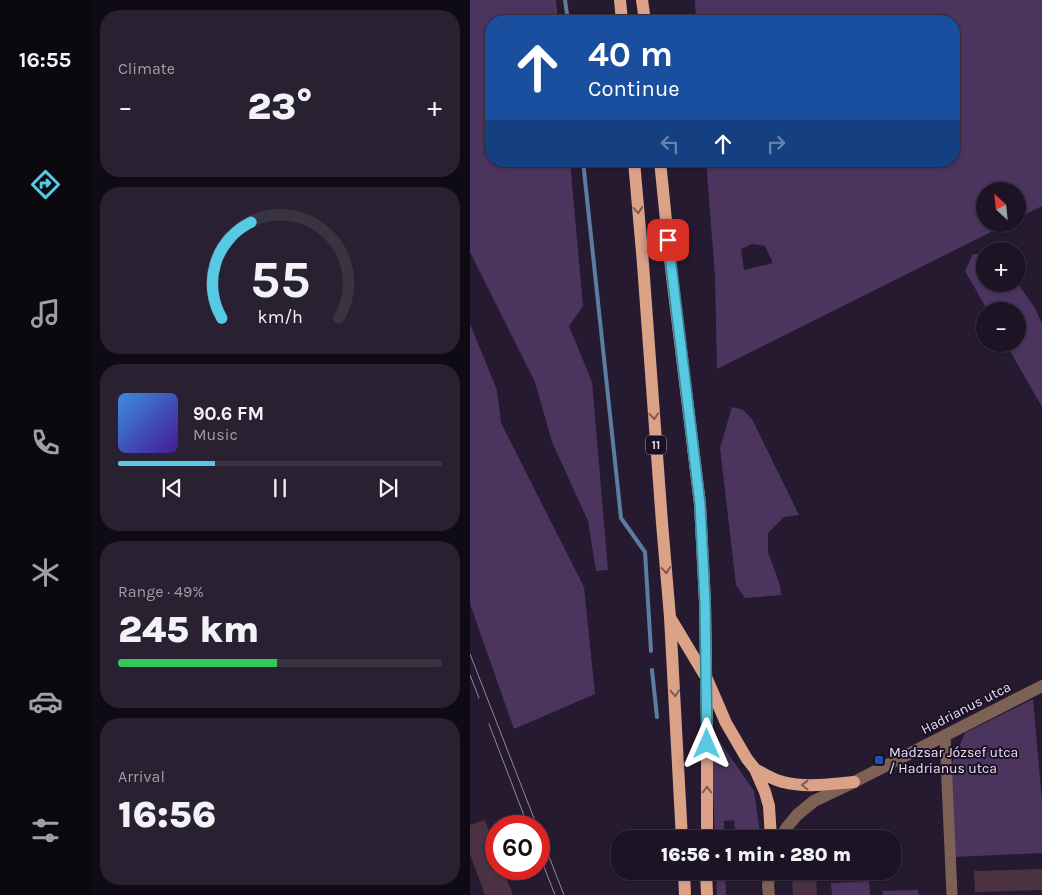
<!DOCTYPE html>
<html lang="en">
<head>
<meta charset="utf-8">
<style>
	:root { --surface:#1c1424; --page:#292131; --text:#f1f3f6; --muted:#a09ea6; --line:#3a3341; --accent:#57c9e2 }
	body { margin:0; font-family:Karla,sans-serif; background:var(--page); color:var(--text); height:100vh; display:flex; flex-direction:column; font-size:19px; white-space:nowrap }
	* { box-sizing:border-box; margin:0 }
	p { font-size:16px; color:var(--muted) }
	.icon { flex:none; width:28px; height:28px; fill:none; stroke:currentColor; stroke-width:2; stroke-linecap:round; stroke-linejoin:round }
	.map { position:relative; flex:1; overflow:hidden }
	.sheet { display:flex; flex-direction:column; gap:10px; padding:10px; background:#0f0b14; width:380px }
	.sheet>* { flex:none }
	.hud { position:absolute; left:15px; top:15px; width:475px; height:152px; border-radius:20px; box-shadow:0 1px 4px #0004,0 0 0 1px var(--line); background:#1a4fa0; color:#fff; overflow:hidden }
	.needle { width:32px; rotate:333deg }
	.tools { position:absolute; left:506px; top:182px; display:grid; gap:10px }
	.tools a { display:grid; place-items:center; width:50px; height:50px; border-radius:50%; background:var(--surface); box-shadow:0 1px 4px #0004,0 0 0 1px var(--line); font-size:25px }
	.speed { position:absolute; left:15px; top:815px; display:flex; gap:10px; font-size:25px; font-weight:700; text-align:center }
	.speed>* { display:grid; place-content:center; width:65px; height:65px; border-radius:50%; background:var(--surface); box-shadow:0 1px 4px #0004,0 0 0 1px var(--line); line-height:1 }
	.speed .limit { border:8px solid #d22; background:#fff; color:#111 }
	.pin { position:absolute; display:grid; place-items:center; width:42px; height:42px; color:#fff; margin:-21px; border-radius:10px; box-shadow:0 2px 8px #0006 }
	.me { position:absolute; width:55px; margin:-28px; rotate:0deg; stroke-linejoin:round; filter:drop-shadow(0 0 4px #0008) }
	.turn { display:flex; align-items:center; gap:18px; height:105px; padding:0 20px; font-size:22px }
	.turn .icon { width:65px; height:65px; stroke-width:2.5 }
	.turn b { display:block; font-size:35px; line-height:42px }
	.lanes { display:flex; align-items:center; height:48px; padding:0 20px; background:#0003; justify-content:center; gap:25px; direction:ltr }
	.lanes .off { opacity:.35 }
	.big { font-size:38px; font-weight:800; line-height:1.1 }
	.sheet .tile { flex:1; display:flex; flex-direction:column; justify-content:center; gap:8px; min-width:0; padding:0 18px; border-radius:20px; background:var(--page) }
	.sheet .dial { align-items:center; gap:0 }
	.dial svg { height:130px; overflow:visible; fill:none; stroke:var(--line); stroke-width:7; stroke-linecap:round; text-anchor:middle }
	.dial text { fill:var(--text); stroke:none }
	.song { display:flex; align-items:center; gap:15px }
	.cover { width:60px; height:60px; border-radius:8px; background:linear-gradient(135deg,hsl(210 70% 55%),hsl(260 70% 35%)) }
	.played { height:5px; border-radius:2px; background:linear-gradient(90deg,var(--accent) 30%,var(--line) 30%) }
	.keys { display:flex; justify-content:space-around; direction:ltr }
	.heat { display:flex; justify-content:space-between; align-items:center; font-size:28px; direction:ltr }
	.charge { height:8px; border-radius:4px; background:linear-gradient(90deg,#34c759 49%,var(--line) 0) }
	.trip { position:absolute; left:141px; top:830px; width:290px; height:50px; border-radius:20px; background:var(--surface); box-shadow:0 1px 4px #0004,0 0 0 1px var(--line); font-weight:800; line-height:50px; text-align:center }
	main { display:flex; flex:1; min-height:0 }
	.dock { display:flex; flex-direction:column; width:90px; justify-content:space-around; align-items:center; background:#0b080e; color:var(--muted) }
	.dock .icon { width:35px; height:35px }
	.dock .on { color:var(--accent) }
	.dock b { font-size:22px; color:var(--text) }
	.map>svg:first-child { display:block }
</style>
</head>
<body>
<main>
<nav class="dock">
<b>16:55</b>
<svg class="icon on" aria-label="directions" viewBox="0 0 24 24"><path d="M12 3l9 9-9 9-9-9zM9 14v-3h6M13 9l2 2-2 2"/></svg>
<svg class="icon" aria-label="music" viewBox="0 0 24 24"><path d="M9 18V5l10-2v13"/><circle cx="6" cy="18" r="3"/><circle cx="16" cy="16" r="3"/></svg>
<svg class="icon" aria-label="phone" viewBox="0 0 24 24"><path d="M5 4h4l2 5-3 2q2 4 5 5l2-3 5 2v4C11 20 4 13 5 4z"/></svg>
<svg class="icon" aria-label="climate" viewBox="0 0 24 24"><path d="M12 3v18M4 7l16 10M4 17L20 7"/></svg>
<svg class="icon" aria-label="car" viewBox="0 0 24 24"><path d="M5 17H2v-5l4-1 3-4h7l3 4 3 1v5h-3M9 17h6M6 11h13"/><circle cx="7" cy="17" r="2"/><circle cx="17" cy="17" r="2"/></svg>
<svg class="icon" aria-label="filters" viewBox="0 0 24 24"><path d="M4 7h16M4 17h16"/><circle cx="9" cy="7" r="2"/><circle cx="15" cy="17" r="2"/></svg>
</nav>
<section class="sheet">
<div class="tile"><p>Climate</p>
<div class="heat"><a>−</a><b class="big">23°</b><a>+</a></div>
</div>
<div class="tile dial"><svg viewBox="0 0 100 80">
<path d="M14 69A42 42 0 1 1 86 69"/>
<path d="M14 69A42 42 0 0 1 32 10" stroke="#57c9e2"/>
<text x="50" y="56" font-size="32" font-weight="700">55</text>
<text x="50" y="72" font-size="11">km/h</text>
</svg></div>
<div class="tile">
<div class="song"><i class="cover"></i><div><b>90.6 FM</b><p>Music</p></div></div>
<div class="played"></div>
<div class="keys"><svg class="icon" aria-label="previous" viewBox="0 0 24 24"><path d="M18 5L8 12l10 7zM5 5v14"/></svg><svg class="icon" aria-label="pause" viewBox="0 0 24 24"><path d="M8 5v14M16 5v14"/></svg><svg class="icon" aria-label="next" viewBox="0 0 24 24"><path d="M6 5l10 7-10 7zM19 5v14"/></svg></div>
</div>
<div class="tile"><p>Range · 49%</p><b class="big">245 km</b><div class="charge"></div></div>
<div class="tile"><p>Arrival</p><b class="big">16:56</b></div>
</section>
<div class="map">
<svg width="572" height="895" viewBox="0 0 572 895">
	<rect width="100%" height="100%" fill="#261a30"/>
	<path fill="#4b345e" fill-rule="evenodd" d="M 0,0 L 86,0 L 88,21 L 21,21 L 21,161 L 100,161 L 113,306 L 99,326 L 122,382 L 138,570 L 126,571 L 118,521 L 82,442 L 65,382 L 0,252 Z
		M 225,0 L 572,0 L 572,206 L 548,218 L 548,191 L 515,191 L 515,224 L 537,224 L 247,369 L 245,276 L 236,161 L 484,161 L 484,21 L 226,21 ZM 282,244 L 295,246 L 303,263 L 274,270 L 271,249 Z
		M 503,254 L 515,254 L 515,284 L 548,284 L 565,308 L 572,324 L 572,407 L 536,344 L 548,344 L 548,311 L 518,311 L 495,271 Z
		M 0,324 L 27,390 L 31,423 L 114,587 L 125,694 L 44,729 L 0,604 Z
		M 262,407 L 273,410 L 282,419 L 329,515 L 314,517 L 298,533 L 298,552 L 310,585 L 311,595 L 275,598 L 266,585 L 250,448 Z
		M 563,699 L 572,801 L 572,853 L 485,857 L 480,768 L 495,733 Z
		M 241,736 L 246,736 L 284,791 L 291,839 L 266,839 L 264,820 L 254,821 L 254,839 L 245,839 Z
		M 246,871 L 255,871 L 256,895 L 247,895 Z
		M 399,881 L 400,895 L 362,895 L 361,883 Z
		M 448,890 L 449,895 L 413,895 L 412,891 Z"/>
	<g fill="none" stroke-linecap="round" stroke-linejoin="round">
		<path stroke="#5c7ca0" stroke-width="4" d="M 95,0 L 98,21
			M 113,161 L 151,518 L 175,552 L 181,651
			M 182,670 L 187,717"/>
	</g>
	<path fill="#4b3242" d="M 15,820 L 26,851 L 26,869 L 33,869 L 43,895 L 15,895 L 0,854 L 0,825 Z
		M 572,869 L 572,890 L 505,892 L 504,871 Z
		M 322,871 L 346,871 L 347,895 L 323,895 Z"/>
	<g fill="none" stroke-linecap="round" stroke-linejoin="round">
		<path stroke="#7d6154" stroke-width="11" d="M 475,736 L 482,895"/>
		<path stroke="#7d6154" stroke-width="12" d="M 310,839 L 317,827 L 327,815 L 344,801 L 384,782 L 572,686
			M 299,895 L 298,885 L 300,871"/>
		<path stroke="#dca288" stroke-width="12" d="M 150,0 L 152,21
			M 172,0 L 175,21
			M 164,161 L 173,264 L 192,523 L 200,617 L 212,839
			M 190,161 L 200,260 L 230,504 L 235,602 L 237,732 L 237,839
			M 201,619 L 237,679 L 256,723 L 277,759 L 285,769 L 295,792 L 299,806 L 301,839
			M 285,769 C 294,774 303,780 313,782 C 336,788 360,784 384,782
			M 214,871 L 215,895
			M 236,871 L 237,895"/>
		<path stroke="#91879a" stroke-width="1" d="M 0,654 L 67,826
			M 0,675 L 9,698
			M 19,724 L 58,826
			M 69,831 L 94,895
			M 69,854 L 85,895"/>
	</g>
	<defs><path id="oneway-chevron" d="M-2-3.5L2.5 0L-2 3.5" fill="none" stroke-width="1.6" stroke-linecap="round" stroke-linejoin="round" transform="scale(1.25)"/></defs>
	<g stroke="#7c5957">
		<use href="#oneway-chevron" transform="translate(168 210) rotate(85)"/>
		<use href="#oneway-chevron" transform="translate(184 416) rotate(86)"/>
		<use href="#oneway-chevron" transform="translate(196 570) rotate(85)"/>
		<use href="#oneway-chevron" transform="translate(205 693) rotate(87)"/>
		<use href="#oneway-chevron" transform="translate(335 785) rotate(-179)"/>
		<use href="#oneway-chevron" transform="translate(237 790) rotate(-90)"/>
	</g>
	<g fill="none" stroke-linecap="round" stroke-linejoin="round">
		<g stroke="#398393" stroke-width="12">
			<path id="route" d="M 198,240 L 230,504 L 235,602 L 237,744"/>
		</g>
		<use href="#route" stroke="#57c9e2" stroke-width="9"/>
	</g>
	<rect fill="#1a4fb4" stroke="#1c1026" stroke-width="2" x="404" y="755" width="10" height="10" rx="2.5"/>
	<g text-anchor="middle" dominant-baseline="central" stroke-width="4" stroke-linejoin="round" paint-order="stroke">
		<rect fill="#1c1026" stroke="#aca2b4" stroke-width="1" x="176" y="435.5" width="20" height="19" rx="4"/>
		<g font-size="12" font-weight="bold" fill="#e9e1f1">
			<text x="186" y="445">11</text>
		</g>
		<g font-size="14" fill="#e9e1f1" stroke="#1c1026">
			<text transform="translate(496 708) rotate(-27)">Hadrianus utca</text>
		</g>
		<g font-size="14" fill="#e9e1f1" stroke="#1c1026" text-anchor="start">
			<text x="419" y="752">Madzsar József utca<tspan x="419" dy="16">/ Hadrianus utca</tspan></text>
		</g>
	</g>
</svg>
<div class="tools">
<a><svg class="needle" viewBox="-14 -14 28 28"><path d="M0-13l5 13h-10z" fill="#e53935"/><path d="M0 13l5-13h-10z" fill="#a09ea6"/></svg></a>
<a>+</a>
<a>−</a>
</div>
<div class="speed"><div class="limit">60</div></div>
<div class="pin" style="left:198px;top:240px;background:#d93025"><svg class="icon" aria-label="arrive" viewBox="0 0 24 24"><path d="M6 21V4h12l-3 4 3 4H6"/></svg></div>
<svg class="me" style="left:237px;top:744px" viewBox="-20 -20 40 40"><path d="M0-17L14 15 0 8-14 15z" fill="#57c9e2" stroke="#fff" stroke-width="4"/></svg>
<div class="trip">16:56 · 1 min · 280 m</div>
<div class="hud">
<div class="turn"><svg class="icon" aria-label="ahead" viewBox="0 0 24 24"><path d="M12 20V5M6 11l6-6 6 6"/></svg><div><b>40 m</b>Continue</div></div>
<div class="lanes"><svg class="icon off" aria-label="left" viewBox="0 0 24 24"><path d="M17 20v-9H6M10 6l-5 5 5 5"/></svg><svg class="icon" aria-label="ahead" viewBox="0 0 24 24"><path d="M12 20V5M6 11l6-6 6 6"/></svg><svg class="icon off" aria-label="right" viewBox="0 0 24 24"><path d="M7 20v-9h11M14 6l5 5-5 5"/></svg></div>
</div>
</div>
</main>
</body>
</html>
